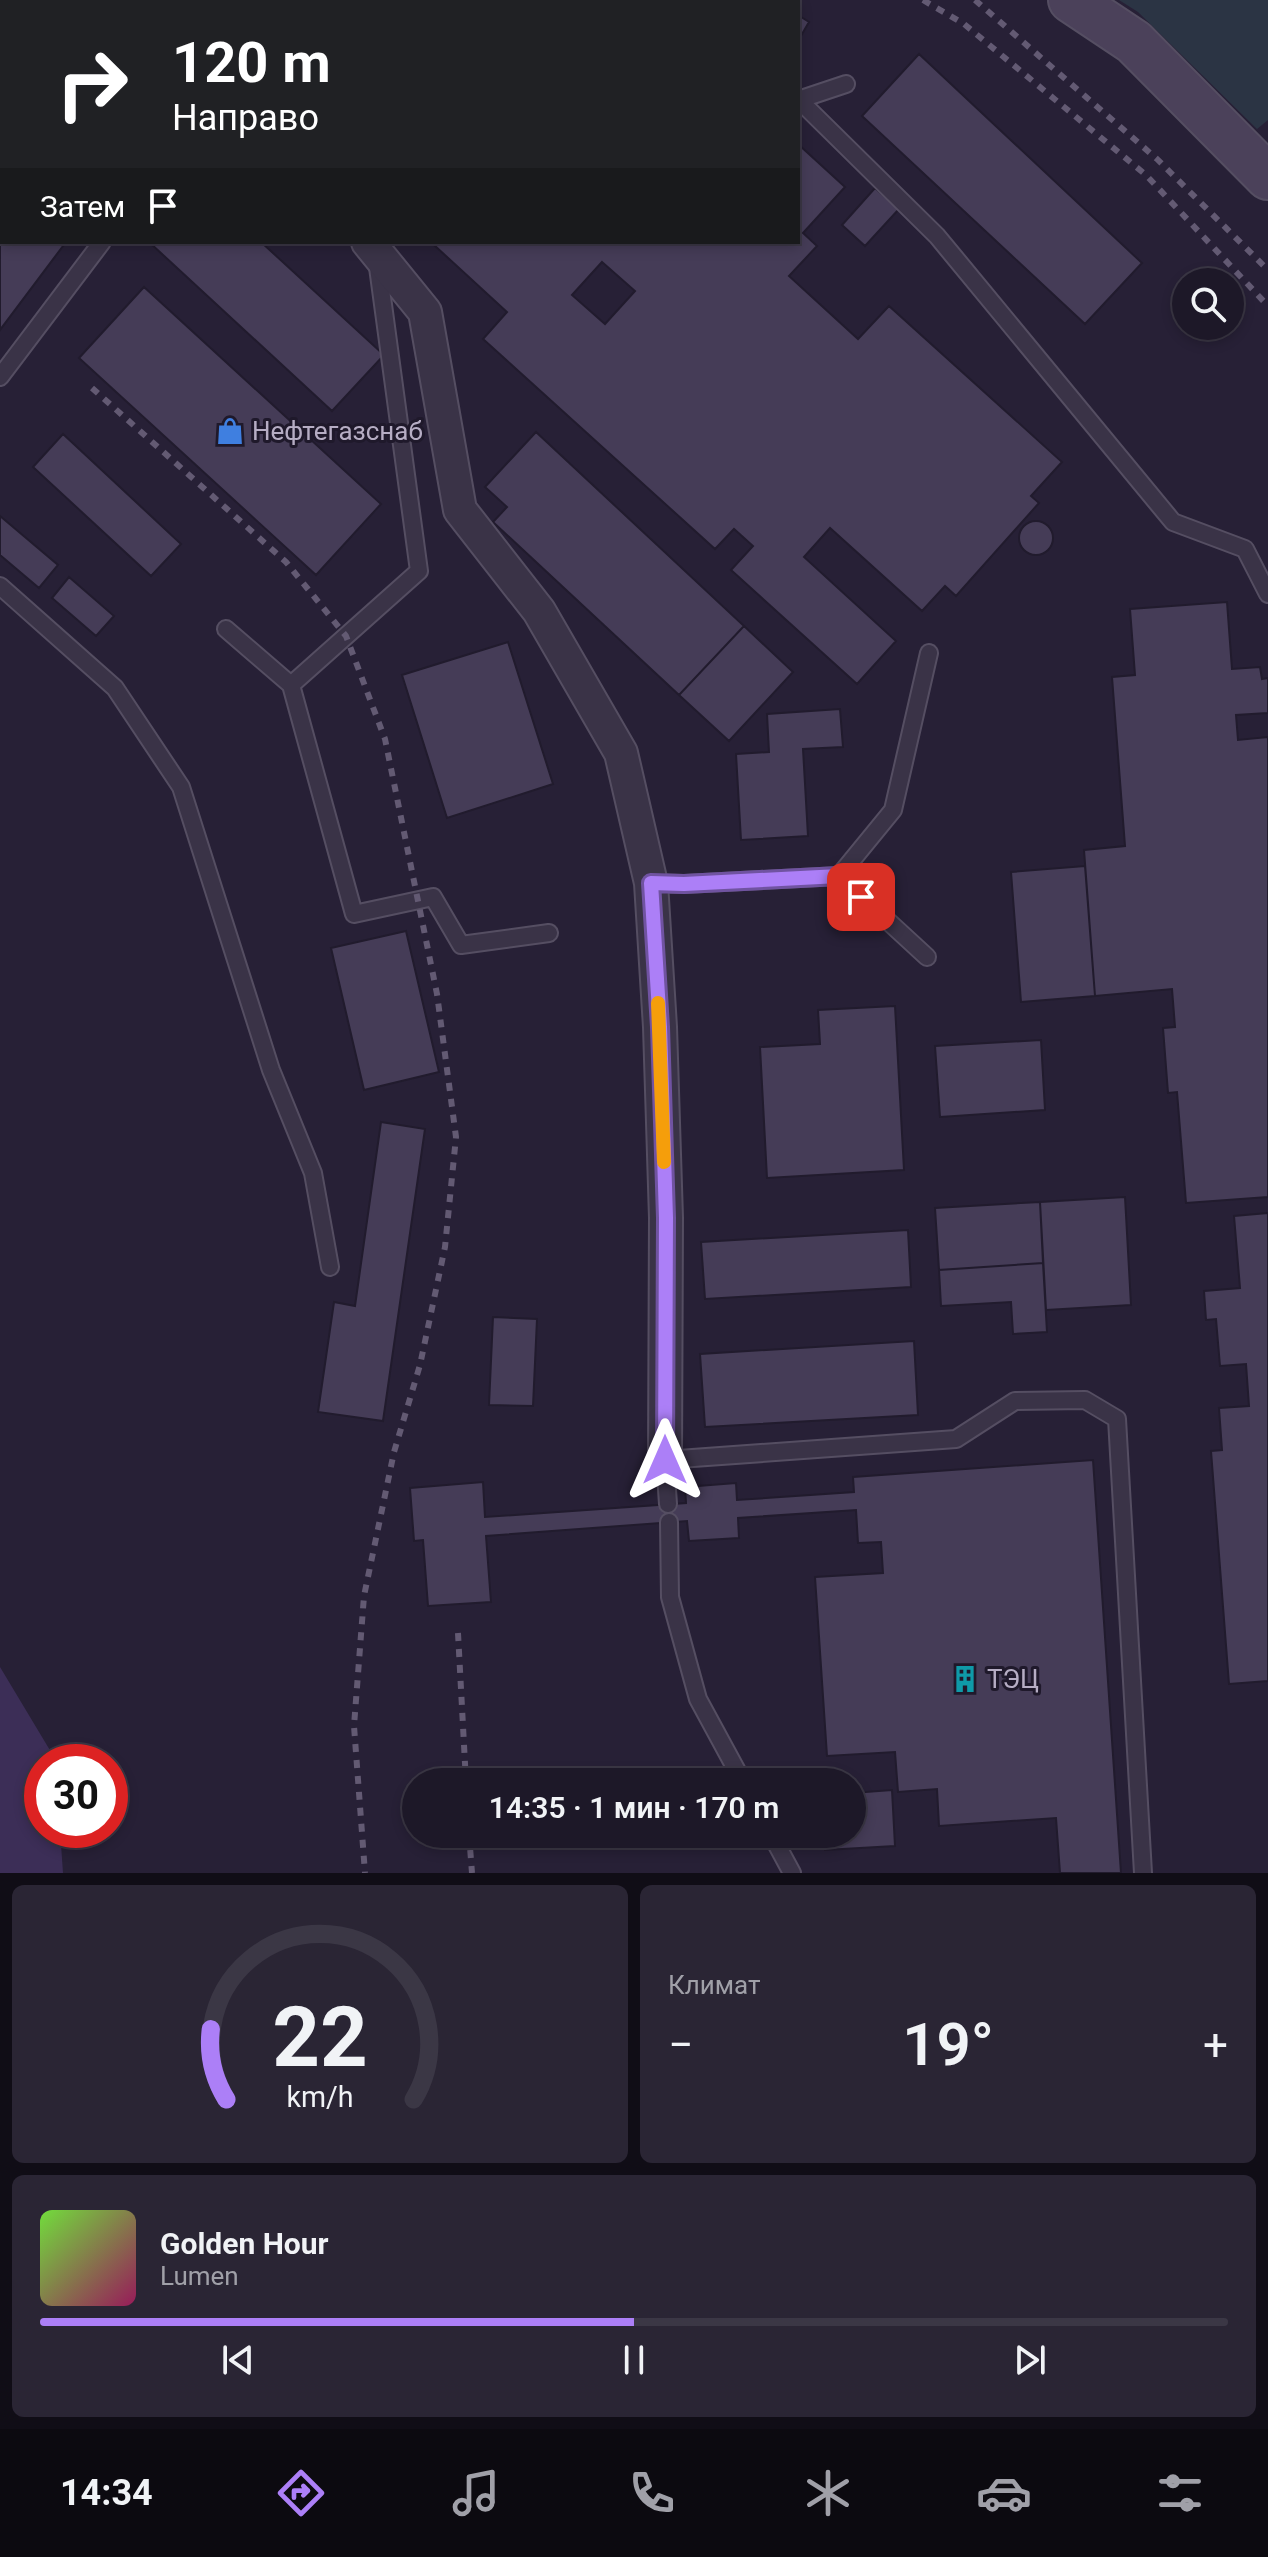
<!DOCTYPE html>
<html lang="ru">
<head>
<meta charset="utf-8">
<style>
	:root { --surface:#1d1828; --page:#2a2534; --text:#f1f3f6; --muted:#a0a0a8; --line:#3b3745; --accent:#ac7ff7 }
	body { margin:0; font-family:Roboto,sans-serif; background:var(--page); color:var(--text); height:100vh; display:flex; flex-direction:column; font-size:30px; white-space:nowrap }
	* { box-sizing:border-box; margin:0 }
	p { font-size:26px; color:var(--muted) }
	.icon { flex:none; width:44px; height:44px; fill:none; stroke:currentColor; stroke-width:2; stroke-linecap:round; stroke-linejoin:round }
	.map { position:relative; height:1873px; overflow:hidden }
	.panel { display:flex; flex-direction:column; gap:12px; padding:12px; background:#100d16; flex:1 }
	.panel>* { flex:none }
	.banner { position:absolute; left:0px; top:0px; width:800px; height:244px; box-shadow:0 4px 12px #0003,0 0 0 2px var(--line); background:#202124; color:#fff; overflow:hidden }
	.tools { position:absolute; left:1172px; top:268px; display:grid; gap:16px }
	.tools a { display:grid; place-items:center; width:72px; height:72px; border-radius:50%; background:var(--surface); box-shadow:0 4px 12px #0003,0 0 0 2px var(--line); font-size:40px }
	.speed { position:absolute; left:24px; top:1744px; display:flex; gap:16px; font-size:40px; font-weight:700; text-align:center }
	.speed>* { display:grid; place-content:center; width:104px; height:104px; border-radius:50%; background:var(--surface); box-shadow:0 4px 12px #0003,0 0 0 2px var(--line); line-height:1 }
	.speed .limit { border:12px solid #d22; background:#fff; color:#111 }
	.pin { position:absolute; display:grid; place-items:center; width:68px; height:68px; color:#fff; margin:-34px; border-radius:16px; box-shadow:0 4px 12px #0006 }
	.me { position:absolute; width:88px; margin:-44px; rotate:0deg; stroke-linejoin:round; filter:drop-shadow(0 0 6px #0008) }
	.turn { display:flex; align-items:center; gap:28px; height:168px; padding:0 40px; font-size:36px }
	.turn .icon { width:104px; height:104px; stroke-width:2.5 }
	.turn b { display:block; font-size:56px; line-height:68px }
	.then { display:flex; align-items:center; height:76px; padding:0 40px; background:#0003; gap:16px; font-size:30px }
	.big { font-size:60px; font-weight:600; line-height:1.1 }
	.panel .widget { flex:1; display:flex; flex-direction:column; justify-content:center; gap:12px; min-width:0; padding:0 28px; border-radius:12px; background:var(--page) }
	.panel .dial { align-items:center; gap:0 }
	.dial svg { height:208px; overflow:visible; fill:none; stroke:var(--line); stroke-width:7; stroke-linecap:round; text-anchor:middle }
	.dial text { fill:var(--text); stroke:none }
	.song { display:flex; align-items:center; gap:24px }
	.cover { width:96px; height:96px; border-radius:12px; background:linear-gradient(135deg,hsl(100 70% 55%),hsl(330 70% 35%)) }
	.played { height:8px; border-radius:4px; background:linear-gradient(90deg,var(--accent) 50%,var(--line) 50%) }
	.keys { display:flex; justify-content:space-around; direction:ltr }
	.heat { display:flex; justify-content:space-between; align-items:center; font-size:44px; direction:ltr }
	.panel .tiles { flex:1; display:grid; gap:12px; grid-template-columns:1fr 1fr }
	.widget:last-child { grid-column:span 2 }
	.trip { position:absolute; left:402px; top:1768px; width:464px; height:80px; border-radius:40px; background:var(--surface); box-shadow:0 4px 12px #0003,0 0 0 2px var(--line); font-weight:600; line-height:80px; text-align:center }
	.dock { display:flex; height:128px; justify-content:space-around; align-items:center; background:#0c0a10; color:var(--muted) }
	.dock .icon { width:56px; height:56px }
	.dock .on { color:var(--accent) }
	.dock b { font-size:36px; color:var(--text) }
	.map>svg:first-child { display:block }
</style>
</head>
<body>
<div class="map">
<svg width="1268" height="1873" viewBox="0 0 1268 1873">
	<rect width="100%" height="100%" fill="#272036"/>
	<path fill="#2b3444" d="M 1119,0 L 1268,0 L 1268,120 L 1257,129 L 1138,12 Z"/>
	<path fill="#3c2e57" d="M 0,1667 L 54,1757 L 55,1762 L 42,1762 L 42,1830 L 60,1830 L 63,1873 L 0,1873 Z"/>
	<path fill="#453c57" stroke="#211b2d" stroke-width="2" fill-rule="evenodd" d="M 720,0 L 772,0 L 776,2 L 719,2 Z
		M 0,7 L 2,8 L 2,73 L 0,72 Z
		M 798,15 L 809,22 L 798,41 Z
		M 919,54 L 1142,263 L 1085,324 L 862,116 Z
		M 798,144 L 845,187 L 803,233 L 817,246 L 789,276 L 858,339 L 889,306 L 1062,462 L 1031,496 L 1039,503 L 956,596 L 945,586 L 922,611 L 830,528 L 804,557 L 896,641 L 857,684 L 731,570 L 753,546 L 734,529 L 715,549 L 483,339 L 507,312 L 434,245 L 437,242 L 798,242 ZM 602,262 L 635,291 L 605,324 L 572,295 Z
		M 0,186 L 2,242 L 66,242 L 0,330 Z
		M 875,188 L 899,209 L 865,246 L 842,225 Z
		M 149,242 L 261,242 L 384,355 L 332,411 Z
		M 144,287 L 381,504 L 316,575 L 79,358 Z
		M 536,432 L 744,626 L 679,695 L 493,522 L 507,507 L 485,487 Z
		M 63,434 L 181,544 L 151,576 L 33,467 Z
		M 0,516 L 58,565 L 39,588 L 0,555 Z
		M1019 538a17 17 0 1 1 34 0a17 17 0 1 1-34 0Z
		M 69,577 L 114,616 L 96,636 L 52,598 Z
		M 1227,602 L 1232,669 L 1260,667 L 1262,679 L 1268,678 L 1268,713 L 1236,715 L 1238,740 L 1268,737 L 1268,1197 L 1186,1203 L 1177,1092 L 1168,1093 L 1163,1028 L 1175,1027 L 1172,989 L 1095,996 L 1084,850 L 1125,846 L 1112,677 L 1135,675 L 1130,609 Z
		M 744,626 L 793,672 L 729,741 L 679,695 Z
		M 508,642 L 553,784 L 447,818 L 402,675 Z
		M 840,709 L 843,747 L 803,749 L 808,836 L 741,840 L 736,754 L 769,752 L 767,714 Z
		M 1085,866 L 1095,996 L 1021,1002 L 1011,872 Z
		M 406,931 L 439,1072 L 364,1090 L 331,948 Z
		M 895,1006 L 904,1170 L 767,1178 L 760,1047 L 820,1044 L 818,1010 Z
		M 1041,1040 L 1045,1110 L 940,1117 L 935,1046 Z
		M 381,1122 L 425,1129 L 383,1421 L 318,1412 L 334,1302 L 355,1306 Z
		M 1125,1197 L 1131,1305 L 1046,1310 L 1040,1202 Z
		M 1040,1202 L 1043,1263 L 939,1270 L 935,1208 Z
		M 1268,1213 L 1268,1681 L 1229,1684 L 1211,1451 L 1222,1450 L 1219,1408 L 1249,1406 L 1246,1364 L 1220,1366 L 1216,1319 L 1206,1320 L 1204,1291 L 1240,1288 L 1234,1216 Z
		M 908,1230 L 911,1287 L 705,1299 L 701,1242 Z
		M 1043,1263 L 1047,1332 L 1013,1334 L 1011,1302 L 941,1306 L 939,1270 Z
		M 493,1317 L 537,1319 L 533,1406 L 489,1405 Z
		M 914,1341 L 918,1415 L 705,1427 L 700,1354 Z
		M 1093,1460 L 1121,1873 L 1060,1873 L 1056,1818 L 939,1826 L 937,1789 L 898,1792 L 895,1752 L 827,1756 L 815,1577 L 883,1573 L 881,1542 L 858,1543 L 856,1510 L 738,1518 L 739,1538 L 689,1541 L 687,1521 L 486,1536 L 491,1602 L 428,1606 L 423,1540 L 414,1541 L 410,1488 L 483,1482 L 485,1517 L 686,1503 L 685,1487 L 736,1483 L 737,1500 L 854,1492 L 853,1477 Z
		M 892,1790 L 895,1846 L 825,1850 L 824,1834 L 852,1834 L 852,1793 Z"/>
	<g fill="none" stroke-linecap="round" stroke-linejoin="round">
		<g stroke="#554e62" stroke-width="20">
			<path id="lane" d="M 282,0 L 285,2
				M 798,100 L 846,84
				M 800,101 L 937,236 L 1173,522 L 1245,549 L 1268,594
				M 0,141 L 2,142
				M 0,377 L 102,242
				M 0,586 L 115,688 L 181,787 L 271,1070 L 313,1173 L 330,1267
				M 226,629 L 291,685 L 354,914 L 433,897 L 461,945 L 549,933
				M 291,685 L 419,571 L 377,260
				M 839,876 L 893,810 L 929,653
				M 651,883 L 684,884 L 839,876 L 927,957
				M 668,1504 L 665,1460 L 956,1439 L 1015,1401 L 1085,1400 L 1117,1419 L 1143,1873
				M 669,1522 L 670,1597 L 698,1699 L 743,1782
				M 771,1834 L 792,1873"/>
		</g>
		<g stroke="#554e62" stroke-width="36">
			<path id="street" d="M 57,0 L 60,2
				M 368,242 L 425,312 L 460,510 L 539,611 L 621,753 L 651,883 L 660,1027 L 666,1218 L 665,1460"/>
		</g>
		<g stroke="#554e62" stroke-width="48">
			<path id="secondary" d="M 1071,0 L 1134,42 L 1268,177"/>
		</g>
		<use href="#lane" stroke="#3a3347" stroke-width="16"/>
		<use href="#street" stroke="#3a3347" stroke-width="32"/>
		<use href="#secondary" stroke="#4b415a" stroke-width="44"/>
		<path stroke="#635a73" stroke-width="6" stroke-dasharray="8 8" stroke-linecap="butt" d="M 923,0 L 964,24 L 1146,175 L 1268,306
			M 975,0 L 1157,159 L 1268,270
			M 92,388 L 286,562 L 346,636 L 385,739 L 437,994 L 456,1137 L 445,1247 L 420,1365 L 394,1452 L 364,1596 L 354,1726 L 365,1873
			M 458,1633 L 466,1782
			M 469,1834 L 472,1873"/>
	</g>
	<g fill="none" stroke-linecap="round" stroke-linejoin="round">
		<g stroke="#7053a1" stroke-width="20">
			<path id="route" d="M 665,1460 L 666,1218 L 660,1027 L 651,883 L 684,884 L 839,876 L 861,897"/>
		</g>
		<use href="#route" stroke="#ac7ff7" stroke-width="14"/>
		<path stroke="#f59e0b" stroke-width="14" d="M 658,1003 L 664,1162"/>
	</g>
	<defs>
		<g id="shop-bare" transform="scale(2.16)"><path d="M-5-2.5h2.3a2.7 3.5 0 0 1 5.4 0H5L5.5 6h-11ZM-1.5-2.5h3a1.5 2.3 0 0 0-3 0Z" fill="#3f7fe0" stroke="#1f192b" stroke-width="2.5" paint-order="stroke"/></g>
		<g id="building-bare" transform="scale(2.16)"><path d="M-4-6H4V6H1V3H-1V6H-4ZM-2.5-4.3h1.7v1.8h-1.7ZM.8-4.3h1.7v1.8H.8ZM-2.5-1h1.7V.8h-1.7ZM.8-1h1.7V.8H.8Z" fill="#0f9aa8" stroke="#1f192b" stroke-width="2.5" paint-order="stroke"/></g>
	</defs>
	<g fill-rule="evenodd">
		<use href="#shop-bare" x="230" y="431"/>
		<use href="#building-bare" x="965" y="1679"/>
	</g>
	<g text-anchor="middle" dominant-baseline="central" stroke-width="6" stroke-linejoin="round" paint-order="stroke">
		<g font-size="26" fill="#b6adc4" stroke="#1f192b" text-anchor="start">
			<text x="252" y="431">Нефтегазснаб</text>
			<text x="987" y="1679">ТЭЦ</text>
		</g>
	</g>
</svg>
<div class="tools">
<a><svg class="icon" aria-label="search" viewBox="0 0 24 24"><circle cx="10" cy="10" r="6"/><path d="M15 15l6 6"/></svg></a>
</div>
<div class="speed"><div class="limit">30</div></div>
<div class="pin" style="left:861px;top:897px;background:#d93025"><svg class="icon" aria-label="arrive" viewBox="0 0 24 24"><path d="M6 21V4h12l-3 4 3 4H6"/></svg></div>
<svg class="me" style="left:665px;top:1460px" viewBox="-20 -20 40 40"><path d="M0-17L14 15 0 8-14 15z" fill="#ac7ff7" stroke="#fff" stroke-width="4"/></svg>
<div class="trip">14:35 · 1 мин · 170 m</div>
<div class="banner">
<div class="turn"><svg class="icon" aria-label="right" viewBox="0 0 24 24"><path d="M7 20v-9h11M14 6l5 5-5 5"/></svg><div><b>120 m</b>Направо</div></div>
<div class="then">Затем<svg class="icon" aria-label="arrive" viewBox="0 0 24 24"><path d="M6 21V4h12l-3 4 3 4H6"/></svg></div>
</div>
</div>
<section class="panel">
<div class="tiles">
<div class="widget dial"><svg viewBox="0 0 100 80">
<path d="M14 69A42 42 0 1 1 86 69"/>
<path d="M14 69A42 42 0 0 1 8 42" stroke="#ac7ff7"/>
<text x="50" y="56" font-size="32" font-weight="700">22</text>
<text x="50" y="72" font-size="11">km/h</text>
</svg></div>
<div class="widget"><p>Климат</p>
<div class="heat"><a>−</a><b class="big">19°</b><a>+</a></div>
</div>
<div class="widget">
<div class="song"><i class="cover"></i><div><b>Golden Hour</b><p>Lumen</p></div></div>
<div class="played"></div>
<div class="keys"><svg class="icon" aria-label="previous" viewBox="0 0 24 24"><path d="M18 5L8 12l10 7zM5 5v14"/></svg><svg class="icon" aria-label="pause" viewBox="0 0 24 24"><path d="M8 5v14M16 5v14"/></svg><svg class="icon" aria-label="next" viewBox="0 0 24 24"><path d="M6 5l10 7-10 7zM19 5v14"/></svg></div>
</div>
</div>
</section>
<nav class="dock">
<b>14:34</b>
<svg class="icon on" aria-label="directions" viewBox="0 0 24 24"><path d="M12 3l9 9-9 9-9-9zM9 14v-3h6M13 9l2 2-2 2"/></svg>
<svg class="icon" aria-label="music" viewBox="0 0 24 24"><path d="M9 18V5l10-2v13"/><circle cx="6" cy="18" r="3"/><circle cx="16" cy="16" r="3"/></svg>
<svg class="icon" aria-label="phone" viewBox="0 0 24 24"><path d="M5 4h4l2 5-3 2q2 4 5 5l2-3 5 2v4C11 20 4 13 5 4z"/></svg>
<svg class="icon" aria-label="climate" viewBox="0 0 24 24"><path d="M12 3v18M4 7l16 10M4 17L20 7"/></svg>
<svg class="icon" aria-label="car" viewBox="0 0 24 24"><path d="M5 17H2v-5l4-1 3-4h7l3 4 3 1v5h-3M9 17h6M6 11h13"/><circle cx="7" cy="17" r="2"/><circle cx="17" cy="17" r="2"/></svg>
<svg class="icon" aria-label="filters" viewBox="0 0 24 24"><path d="M4 7h16M4 17h16"/><circle cx="9" cy="7" r="2"/><circle cx="15" cy="17" r="2"/></svg>
</nav>
</body>
</html>
